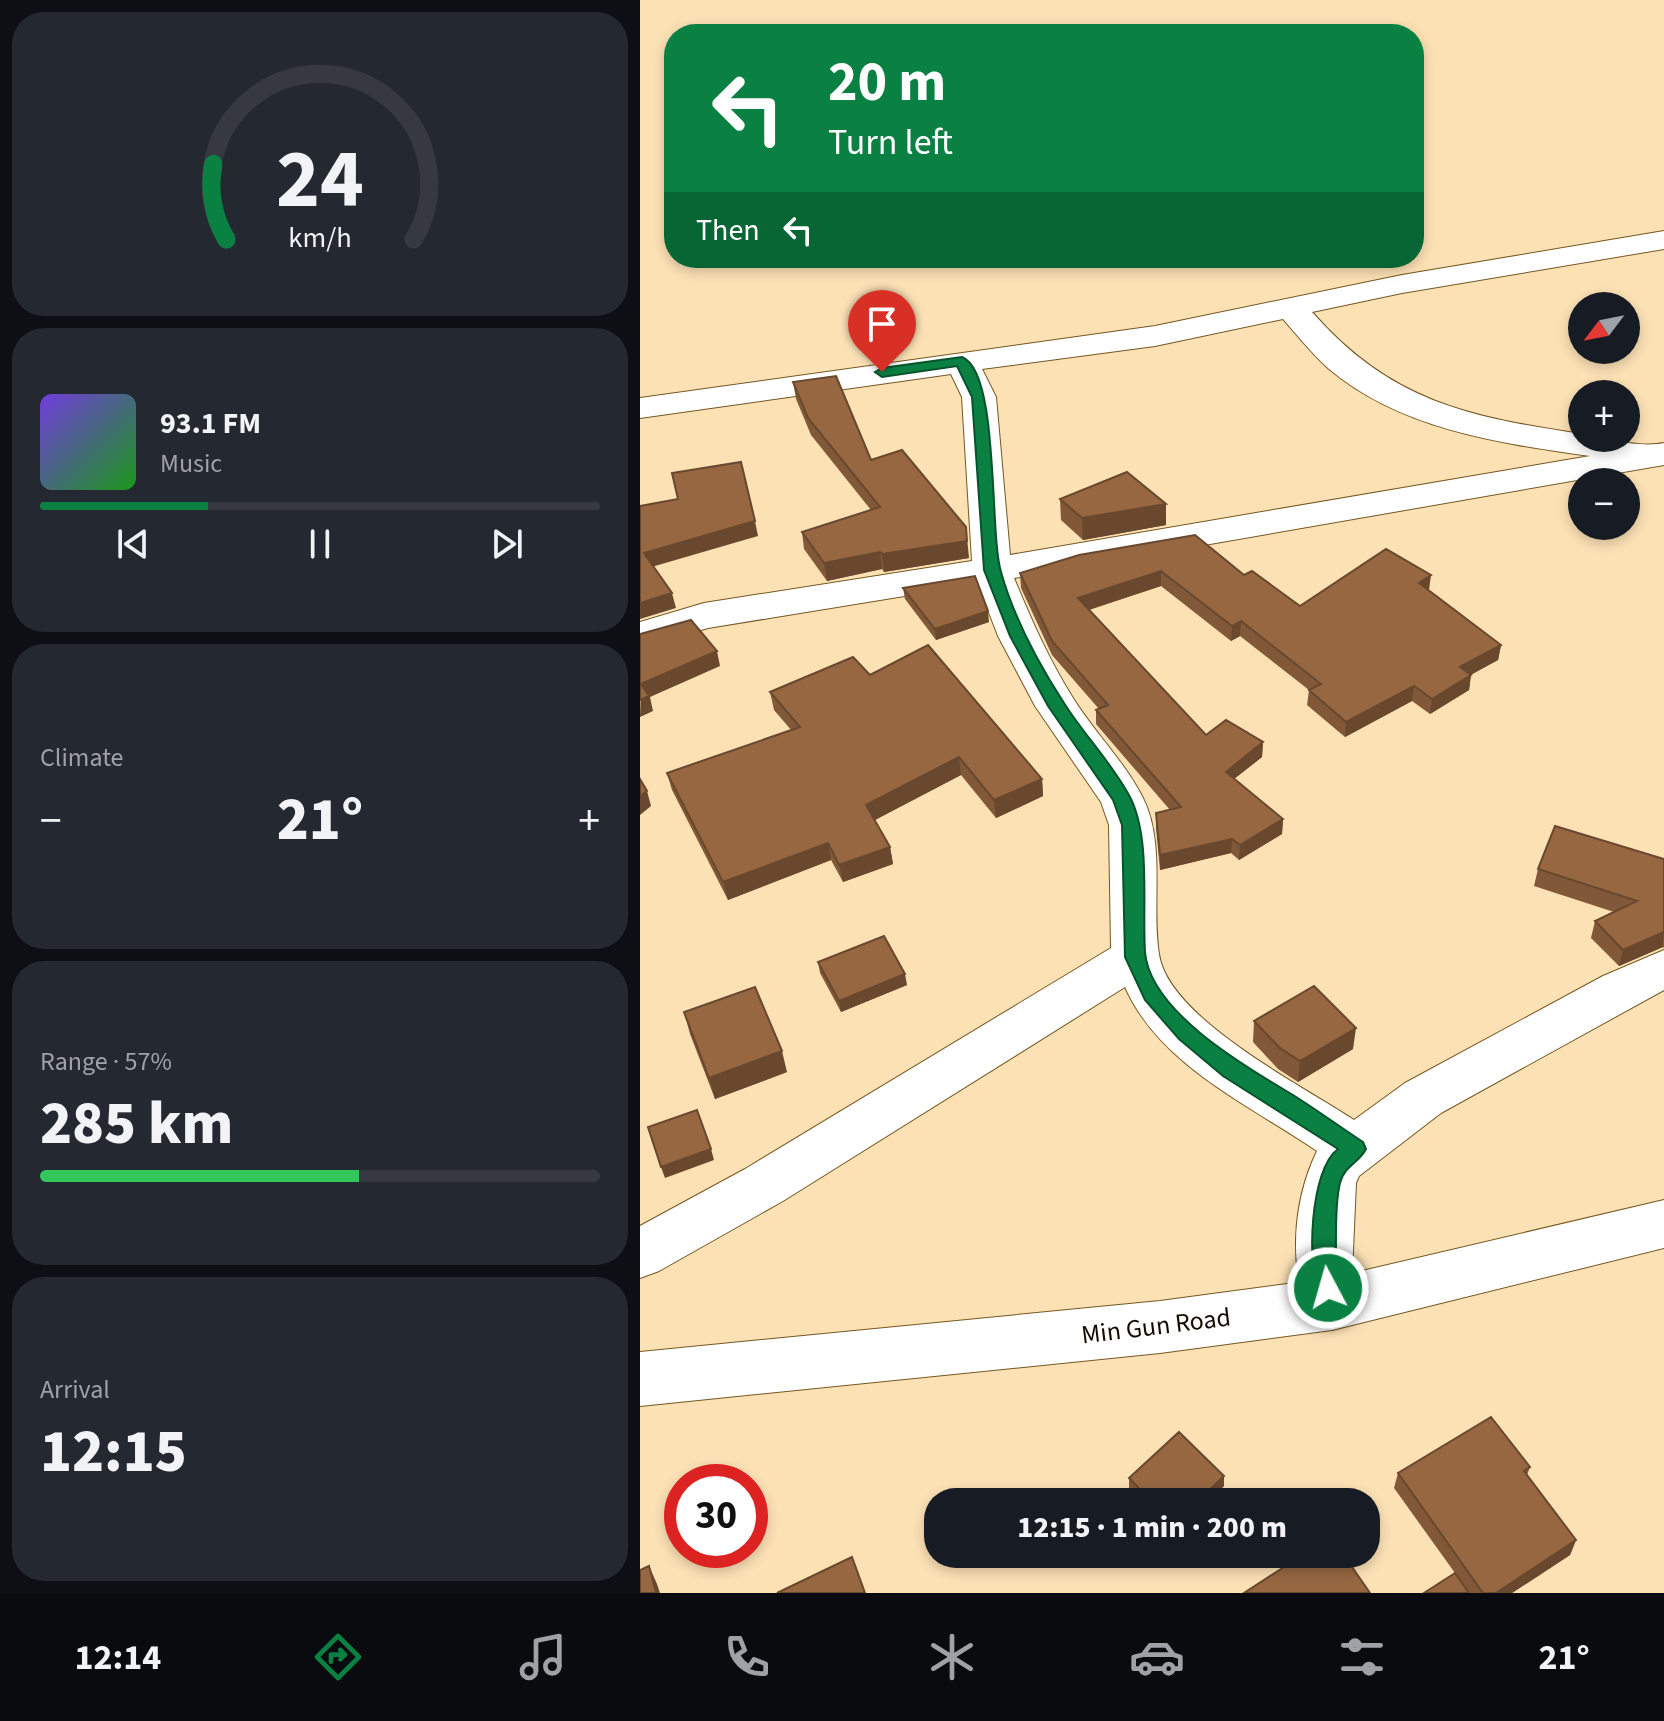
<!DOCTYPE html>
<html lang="en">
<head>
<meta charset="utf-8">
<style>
	:root { --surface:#171b24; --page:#242831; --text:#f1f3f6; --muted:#9ea1a6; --line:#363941; --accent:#0b8043 }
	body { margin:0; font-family:"Source Sans 3",sans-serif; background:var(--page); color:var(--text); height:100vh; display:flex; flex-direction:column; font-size:30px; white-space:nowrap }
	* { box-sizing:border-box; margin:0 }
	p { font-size:26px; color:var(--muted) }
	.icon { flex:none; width:44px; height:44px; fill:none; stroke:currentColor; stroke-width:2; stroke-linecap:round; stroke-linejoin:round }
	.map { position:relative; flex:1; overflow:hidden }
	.sheet { display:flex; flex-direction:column; gap:12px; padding:12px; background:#0d0f14; width:640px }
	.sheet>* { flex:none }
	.guide { position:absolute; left:24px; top:24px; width:760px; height:244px; border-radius:32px; box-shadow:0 4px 12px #0003; background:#0b8043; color:#fff; overflow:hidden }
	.needle { width:52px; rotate:238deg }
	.tools { position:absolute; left:928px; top:292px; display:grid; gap:16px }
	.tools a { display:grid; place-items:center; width:72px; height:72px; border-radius:50%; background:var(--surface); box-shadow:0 4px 12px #0003; font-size:40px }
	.speed { position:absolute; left:24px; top:1464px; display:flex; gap:16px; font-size:40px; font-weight:700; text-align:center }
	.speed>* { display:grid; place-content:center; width:104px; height:104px; border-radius:50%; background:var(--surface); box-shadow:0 4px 12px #0003; line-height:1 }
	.speed .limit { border:12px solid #d22; background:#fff; color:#111 }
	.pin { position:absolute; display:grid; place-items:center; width:68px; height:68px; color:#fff; margin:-82px -34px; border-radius:50% 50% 50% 0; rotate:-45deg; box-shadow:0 0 8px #0007 }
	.pin .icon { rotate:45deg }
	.me { position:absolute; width:88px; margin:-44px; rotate:354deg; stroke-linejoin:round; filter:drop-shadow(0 0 6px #0008) }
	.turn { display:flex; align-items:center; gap:28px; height:168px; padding:0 32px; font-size:36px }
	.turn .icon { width:104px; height:104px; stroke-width:2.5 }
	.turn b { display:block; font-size:56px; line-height:68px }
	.then { display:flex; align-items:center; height:76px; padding:0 32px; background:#0003; gap:16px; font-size:30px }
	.big { font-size:60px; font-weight:800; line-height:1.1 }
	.sheet .card { flex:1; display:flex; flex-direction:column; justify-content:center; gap:12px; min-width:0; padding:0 28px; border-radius:32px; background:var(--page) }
	.sheet .dial { align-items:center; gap:0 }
	.dial svg { height:208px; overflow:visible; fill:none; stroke:var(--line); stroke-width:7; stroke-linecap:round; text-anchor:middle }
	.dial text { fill:var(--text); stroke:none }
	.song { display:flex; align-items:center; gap:24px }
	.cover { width:96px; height:96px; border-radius:12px; background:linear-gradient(135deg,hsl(260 70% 55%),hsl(120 70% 35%)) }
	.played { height:8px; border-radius:4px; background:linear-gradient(90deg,var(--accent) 30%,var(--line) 30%) }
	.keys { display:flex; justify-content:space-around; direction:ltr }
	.heat { display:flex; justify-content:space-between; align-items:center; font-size:44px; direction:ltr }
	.charge { height:12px; border-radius:6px; background:linear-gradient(90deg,#34c759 57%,var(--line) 0) }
	.trip { position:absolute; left:284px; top:1488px; width:456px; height:80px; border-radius:32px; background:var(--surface); box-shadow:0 4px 12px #0003; font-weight:800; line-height:80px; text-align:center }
	.tab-bar { display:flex; height:128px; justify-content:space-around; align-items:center; background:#090b0e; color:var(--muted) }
	.tab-bar .icon { width:56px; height:56px }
	.tab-bar .current { color:var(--accent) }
	.tab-bar b { font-size:36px; color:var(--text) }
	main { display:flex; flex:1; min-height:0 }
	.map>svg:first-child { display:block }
</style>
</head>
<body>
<main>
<section class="sheet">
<div class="card dial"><svg viewBox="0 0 100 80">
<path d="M14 69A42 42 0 1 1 86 69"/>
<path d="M14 69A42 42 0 0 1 9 40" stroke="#0b8043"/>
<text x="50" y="56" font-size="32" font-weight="700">24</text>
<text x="50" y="72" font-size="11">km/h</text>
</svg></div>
<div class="card">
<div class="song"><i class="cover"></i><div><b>93.1 FM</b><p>Music</p></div></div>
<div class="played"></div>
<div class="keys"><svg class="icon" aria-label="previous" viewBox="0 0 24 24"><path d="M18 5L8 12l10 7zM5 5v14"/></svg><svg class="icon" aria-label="pause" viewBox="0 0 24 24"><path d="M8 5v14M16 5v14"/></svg><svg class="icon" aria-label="next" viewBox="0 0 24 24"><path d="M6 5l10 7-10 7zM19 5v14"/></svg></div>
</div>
<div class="card"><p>Climate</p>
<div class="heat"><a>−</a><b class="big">21°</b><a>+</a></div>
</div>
<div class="card"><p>Range · 57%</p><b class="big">285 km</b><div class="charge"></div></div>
<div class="card"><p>Arrival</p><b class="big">12:15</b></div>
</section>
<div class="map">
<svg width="1024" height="1593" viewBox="0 0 1024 1593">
	<rect width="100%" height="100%" fill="#fce1b5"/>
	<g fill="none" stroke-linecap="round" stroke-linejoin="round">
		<g stroke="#745721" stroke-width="2">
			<path id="street" d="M 1024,231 L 1024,249 L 762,293 L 672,312 C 751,402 829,417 942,434 L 942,438 C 970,438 998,448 1024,443 L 1024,465 L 374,578 C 391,619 409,660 433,698 C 454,732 485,762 503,798 C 526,844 511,904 519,954 C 528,1018 663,1086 714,1120 L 765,1083 L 963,976 L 1024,950 L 1024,990 L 801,1113 L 719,1176 L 716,1183 L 712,1273 L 720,1304 L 712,1322 L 692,1330 L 672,1322 C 648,1269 652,1203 677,1151 C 610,1105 520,1066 485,987 L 143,1201 L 19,1271 L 0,1278 L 0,1226 L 105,1169 L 471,948 L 469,825 L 461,802 L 395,706 L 358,636 L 338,584 L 68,628 L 0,648 L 0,622 L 64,603 L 332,561 L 322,397 L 311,374 L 0,418 L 0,398 L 515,326 L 762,275 ZM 643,319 C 658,336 672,354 689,369 C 762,430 859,443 950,456 L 370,555 L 356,397 L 342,369 L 515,346 Z"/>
		</g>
		<g stroke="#745721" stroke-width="2">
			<path id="secondary" d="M 1024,1200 L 1024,1248 L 692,1330 L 520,1353 L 0,1406 L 0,1352 L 520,1301 L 692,1278 Z"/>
		</g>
		<use href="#street" fill="#fff" fill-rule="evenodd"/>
		<use href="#secondary" fill="#fff" fill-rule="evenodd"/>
	</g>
	<path fill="#815938" d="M 153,382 L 329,558 L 244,572 L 242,569 L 187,581 L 164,549 L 162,532 L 231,510 L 171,435 L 156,399 Z
		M 420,499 L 526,504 L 526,525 L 443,540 L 421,520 Z
		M 439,555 L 604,575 L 660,606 L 789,590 L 788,590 L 861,645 L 858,660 L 831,674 L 829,690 L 790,714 L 772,701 L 705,737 L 667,705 L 669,690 L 600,636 L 591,641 L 521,586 L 449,610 L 566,735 L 623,742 L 622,757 L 594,779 L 643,819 L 642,834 L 599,860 L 591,853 L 520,870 L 516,828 L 516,813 L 530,810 L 456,724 L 456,710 L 459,709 L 412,655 L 381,588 L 380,573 Z
		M 263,588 L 349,622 L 296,640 L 265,599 Z
		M 230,675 L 402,779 L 403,796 L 356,818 L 321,775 L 235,820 L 250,847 L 253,864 L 203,882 L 191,860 L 88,900 L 32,790 L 27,773 L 152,731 L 134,710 L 130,692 Z
		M 1023,859 L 1024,948 L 1023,947 L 979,966 L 951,938 L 955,921 L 974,912 L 894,886 L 898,869 Z
		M 178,962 L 267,985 L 201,1012 L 180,973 Z
		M 44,1012 L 147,1072 L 75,1099 L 50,1034 Z
		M 614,1021 L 713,1049 L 658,1082 L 638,1069 L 613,1042 Z
		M 890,1467 L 887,1475 L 936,1540 L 930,1555 L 872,1593 L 784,1593 L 815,1573 L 754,1488 L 758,1473 Z
		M 489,1478 L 584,1486 L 567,1502 L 503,1502 L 489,1488 Z"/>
	<path fill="#69482e" d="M 526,504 L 526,525 L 443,540 L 442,518 Z
		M 115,521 L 118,536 L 8,568 L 4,553 Z
		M 326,527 L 329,558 L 244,572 L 242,554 Z
		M 240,552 L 242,569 L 187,581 L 184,563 Z
		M 521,571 L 521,586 L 439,613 L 438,598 Z
		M 791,575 L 789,590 L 777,598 L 779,583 Z
		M 32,593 L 36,608 L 0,619 L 0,603 Z
		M 348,611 L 349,622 L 296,640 L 295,629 Z
		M 601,621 L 600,636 L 591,641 L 592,626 Z
		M 861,645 L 858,660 L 818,682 L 820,667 Z
		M 77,651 L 80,666 L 10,697 L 13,711 L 0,717 L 1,684 Z
		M 831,675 L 829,690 L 790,714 L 792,699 Z
		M 774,686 L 772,701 L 705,737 L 706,722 Z
		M 623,742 L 622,757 L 585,786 L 586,772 Z
		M 319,757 L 321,775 L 229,823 L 226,805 Z
		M 402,779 L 403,796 L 356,818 L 354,800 Z
		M 7,791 L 11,806 L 0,815 L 0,796 Z
		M 643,819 L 642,834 L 599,860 L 600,845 Z
		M 592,839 L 591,853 L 520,870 L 520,855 Z
		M 188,843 L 191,860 L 88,900 L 83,882 Z
		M 250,847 L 253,864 L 203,882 L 199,865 Z
		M 1024,932 L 1023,947 L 979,966 L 983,950 Z
		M 265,974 L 267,985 L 201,1012 L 199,1001 Z
		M 716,1028 L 713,1049 L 658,1082 L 660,1061 Z
		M 142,1051 L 147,1072 L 75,1099 L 69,1078 Z
		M 71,1149 L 74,1160 L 25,1178 L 21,1167 Z
		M 584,1476 L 584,1486 L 567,1502 L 557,1502 Z
		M 936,1540 L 930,1555 L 872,1593 L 856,1593 Z
		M 9,1566 L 17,1584 L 20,1593 L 16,1593 Z"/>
	<path fill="#966741" stroke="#69482e" stroke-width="2" d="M 196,376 L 231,460 L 262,450 L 326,527 L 327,541 L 242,554 L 240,552 L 184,563 L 162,532 L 240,507 L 168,418 L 153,382 Z
		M 101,462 L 115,521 L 4,553 L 32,593 L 0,603 L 0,506 L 38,499 L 32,473 Z
		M 487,472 L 526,504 L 442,518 L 420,499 Z
		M 555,535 L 604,575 L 612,571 L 660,606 L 746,549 L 791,575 L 779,583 L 861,645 L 820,667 L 831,675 L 792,699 L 774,686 L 706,722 L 669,690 L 681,684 L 601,621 L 592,626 L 521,571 L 438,598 L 566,735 L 586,720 L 623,742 L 586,772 L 643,819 L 600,845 L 592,839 L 520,855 L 516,813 L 541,807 L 456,710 L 468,705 L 412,641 L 380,573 L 439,555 Z
		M 335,576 L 348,611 L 295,629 L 263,588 Z
		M 51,620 L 77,651 L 1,684 L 9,696 L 0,700 L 0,634 Z
		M 288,645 L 402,779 L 354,800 L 319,757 L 226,805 L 250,847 L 199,865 L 188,843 L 83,882 L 27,773 L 160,727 L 130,692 L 213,657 L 230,675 Z
		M 0,779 L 7,791 L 0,796 Z
		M 915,826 L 1024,859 L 1024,932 L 983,950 L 955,921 L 997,901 L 898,869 Z
		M 244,936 L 265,974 L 199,1001 L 178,962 Z
		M 674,986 L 716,1028 L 660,1061 L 640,1048 L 614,1021 Z
		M 115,987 L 142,1051 L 69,1078 L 44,1012 Z
		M 57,1110 L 71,1149 L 21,1167 L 8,1127 Z
		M 851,1417 L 890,1467 L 884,1471 L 936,1540 L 856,1593 L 843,1593 L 758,1473 Z
		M 539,1432 L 584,1476 L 557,1502 L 512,1502 L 489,1478 Z
		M 664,1554 L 703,1554 L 730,1593 L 604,1593 Z
		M 212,1557 L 225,1593 L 137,1593 Z
		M 9,1566 L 16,1593 L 0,1593 L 0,1570 Z
		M 815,1573 L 829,1593 L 784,1593 Z"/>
	<path fill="#0b8043" stroke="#07532c" stroke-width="2" d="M 322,357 C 360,372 349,533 361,572 C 374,618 398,663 424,703 C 444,735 472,763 490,797 C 511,838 502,906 505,952 C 510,1012 606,1067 653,1095 C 677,1110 700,1127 723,1142 L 726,1149 C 719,1163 704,1166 700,1183 C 695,1203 696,1231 696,1252 C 696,1267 703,1282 697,1296 L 688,1299 L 680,1296 C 666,1266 670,1169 698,1149 L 583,1076 L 539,1039 L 505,1000 L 485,957 L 482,825 L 473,800 L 408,706 L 370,636 L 344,570 L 332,397 L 317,366 L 242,377 L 235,372 L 242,368 Z"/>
	<g text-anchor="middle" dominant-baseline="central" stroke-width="6" stroke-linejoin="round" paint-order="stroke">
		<g font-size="26" fill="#150a00" stroke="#fff">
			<text transform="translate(516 1326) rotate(-7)">Min Gun Road</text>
		</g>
	</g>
</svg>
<div class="tools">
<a><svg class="needle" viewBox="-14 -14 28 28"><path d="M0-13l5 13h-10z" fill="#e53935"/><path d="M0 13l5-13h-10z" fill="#9ea1a6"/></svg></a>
<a>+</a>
<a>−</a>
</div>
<div class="speed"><div class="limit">30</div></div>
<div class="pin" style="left:242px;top:372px;background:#d93025"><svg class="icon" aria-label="arrive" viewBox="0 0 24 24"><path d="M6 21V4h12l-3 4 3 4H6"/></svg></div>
<svg class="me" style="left:688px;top:1288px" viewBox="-20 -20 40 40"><circle r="17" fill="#0b8043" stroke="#fff" stroke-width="3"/><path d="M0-11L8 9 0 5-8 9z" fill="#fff"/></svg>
<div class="trip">12:15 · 1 min · 200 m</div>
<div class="guide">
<div class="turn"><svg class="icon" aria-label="left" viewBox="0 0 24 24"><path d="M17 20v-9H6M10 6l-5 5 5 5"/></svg><div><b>20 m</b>Turn left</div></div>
<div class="then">Then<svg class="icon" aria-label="left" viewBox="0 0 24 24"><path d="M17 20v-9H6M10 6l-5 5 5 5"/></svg></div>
</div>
</div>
</main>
<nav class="tab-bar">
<b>12:14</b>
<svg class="icon current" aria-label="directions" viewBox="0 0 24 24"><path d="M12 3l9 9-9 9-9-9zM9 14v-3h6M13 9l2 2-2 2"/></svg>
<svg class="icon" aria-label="music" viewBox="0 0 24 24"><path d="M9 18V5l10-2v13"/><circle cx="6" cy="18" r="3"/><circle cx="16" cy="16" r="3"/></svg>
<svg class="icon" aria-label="phone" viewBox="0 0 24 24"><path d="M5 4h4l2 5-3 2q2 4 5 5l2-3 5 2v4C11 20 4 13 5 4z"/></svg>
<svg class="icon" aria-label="climate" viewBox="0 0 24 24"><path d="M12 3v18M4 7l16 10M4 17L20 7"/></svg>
<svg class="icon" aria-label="car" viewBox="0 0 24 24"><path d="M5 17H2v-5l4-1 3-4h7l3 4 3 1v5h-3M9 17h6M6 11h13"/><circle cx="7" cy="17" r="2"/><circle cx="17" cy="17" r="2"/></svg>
<svg class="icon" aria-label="filters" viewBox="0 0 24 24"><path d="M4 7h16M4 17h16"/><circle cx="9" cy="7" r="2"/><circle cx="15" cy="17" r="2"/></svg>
<b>21°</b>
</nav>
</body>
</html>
